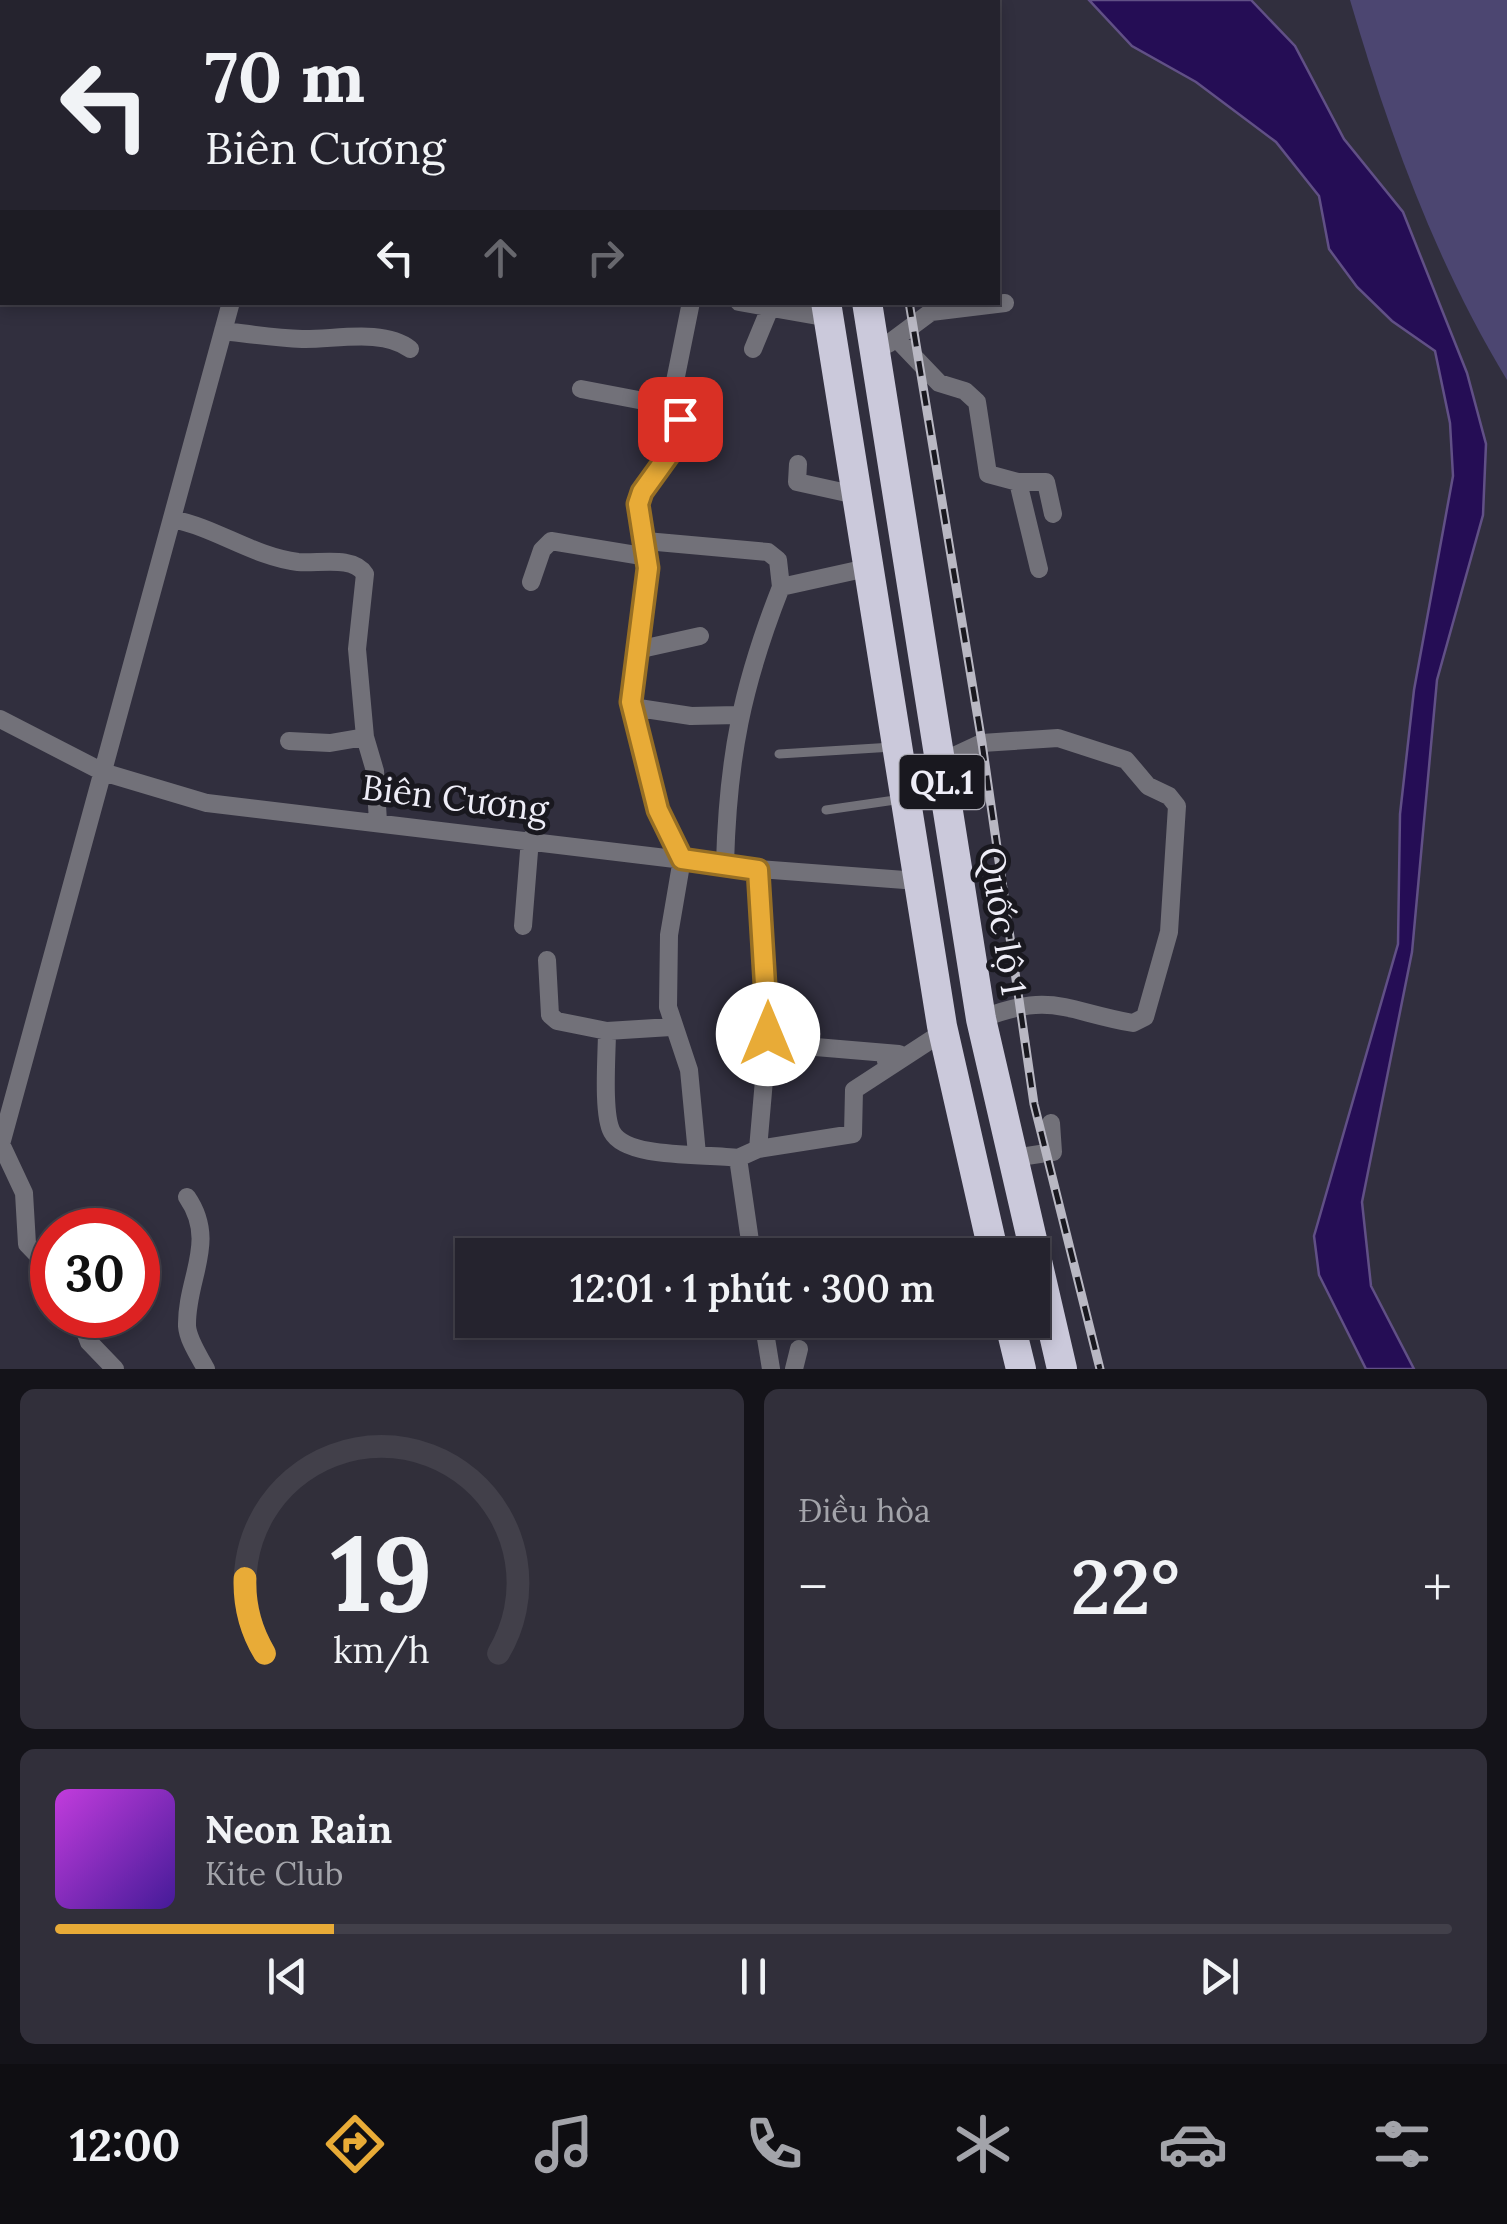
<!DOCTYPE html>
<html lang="vi">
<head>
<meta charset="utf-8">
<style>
	:root { --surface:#25232e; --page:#312f3a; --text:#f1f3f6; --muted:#a3a4aa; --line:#42404a; --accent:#e8ab37 }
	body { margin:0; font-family:Lora,serif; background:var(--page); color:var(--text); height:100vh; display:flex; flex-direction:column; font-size:38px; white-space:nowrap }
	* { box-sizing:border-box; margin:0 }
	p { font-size:32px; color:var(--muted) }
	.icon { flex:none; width:55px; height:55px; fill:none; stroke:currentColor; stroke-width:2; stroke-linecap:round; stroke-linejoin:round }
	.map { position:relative; height:1369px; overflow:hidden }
	.details { display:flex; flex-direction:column; gap:20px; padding:20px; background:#141319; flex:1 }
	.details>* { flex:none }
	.top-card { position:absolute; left:0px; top:0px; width:1000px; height:305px; box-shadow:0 5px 15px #0003,0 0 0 2px var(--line); background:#25232e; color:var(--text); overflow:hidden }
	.speed { position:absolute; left:30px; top:1208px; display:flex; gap:20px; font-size:50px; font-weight:700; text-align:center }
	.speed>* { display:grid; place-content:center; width:130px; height:130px; border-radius:50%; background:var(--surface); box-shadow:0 5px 15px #0003,0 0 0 2px var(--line); line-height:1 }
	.speed .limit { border:15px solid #d22; background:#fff; color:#111 }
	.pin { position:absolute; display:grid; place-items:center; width:85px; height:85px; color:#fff; margin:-42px; border-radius:20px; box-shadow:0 5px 15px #0006 }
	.me { position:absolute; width:110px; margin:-55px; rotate:0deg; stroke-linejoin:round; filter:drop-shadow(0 0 8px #0008) }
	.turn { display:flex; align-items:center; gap:35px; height:210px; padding:0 40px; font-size:45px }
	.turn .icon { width:130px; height:130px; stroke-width:2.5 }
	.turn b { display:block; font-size:70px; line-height:85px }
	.lanes { display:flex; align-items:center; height:95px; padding:0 40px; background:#0003; justify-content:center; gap:50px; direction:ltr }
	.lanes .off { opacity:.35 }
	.big { font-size:75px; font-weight:600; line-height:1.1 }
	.details .tile { flex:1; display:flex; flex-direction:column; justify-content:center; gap:15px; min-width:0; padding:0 35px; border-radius:15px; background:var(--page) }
	.details .dial { align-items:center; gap:0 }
	.dial svg { height:260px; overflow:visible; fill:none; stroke:var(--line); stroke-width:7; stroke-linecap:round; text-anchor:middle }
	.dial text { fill:var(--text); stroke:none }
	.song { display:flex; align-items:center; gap:30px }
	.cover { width:120px; height:120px; border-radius:15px; background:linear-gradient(135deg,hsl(290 70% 55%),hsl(260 70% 35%)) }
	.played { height:10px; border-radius:5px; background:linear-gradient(90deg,var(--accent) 20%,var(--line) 20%) }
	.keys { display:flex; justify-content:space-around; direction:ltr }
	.heat { display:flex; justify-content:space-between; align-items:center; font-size:55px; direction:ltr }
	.details .tiles { flex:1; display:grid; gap:20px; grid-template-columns:1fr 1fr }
	.tile:last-child { grid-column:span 2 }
	.trip { position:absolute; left:455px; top:1238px; width:595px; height:100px; border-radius:0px; background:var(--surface); box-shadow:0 5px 15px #0003,0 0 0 2px var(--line); font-weight:600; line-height:100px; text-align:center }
	.dock { display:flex; height:160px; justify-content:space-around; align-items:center; background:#0f0e12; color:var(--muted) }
	.dock .icon { width:70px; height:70px }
	.dock .on { color:var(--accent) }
	.dock b { font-size:45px; color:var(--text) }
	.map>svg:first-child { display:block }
</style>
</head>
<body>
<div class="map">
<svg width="1507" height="1369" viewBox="0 0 1507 1369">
	<rect width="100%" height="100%" fill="#312f3e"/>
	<path fill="#4c4671" d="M 1350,0 L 1507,0 L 1507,380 C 1435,261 1389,133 1350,0 Z"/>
	<path fill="#250d55" stroke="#615086" stroke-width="2.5" d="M 1089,0 L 1251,0 L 1295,46 L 1344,139 L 1403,212 L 1467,373 L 1486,444 L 1483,515 L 1437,680 L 1412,952 L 1362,1202 L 1371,1286 L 1414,1369 L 1366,1369 L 1319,1275 L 1314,1236 L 1398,944 L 1400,814 L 1414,690 L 1453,476 L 1450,423 L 1435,351 L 1392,321 L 1357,287 L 1329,249 L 1319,196 L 1276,142 L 1196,82 L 1132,46 Z"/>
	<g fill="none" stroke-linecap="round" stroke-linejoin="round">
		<path stroke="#727179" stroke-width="9" d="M 779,754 L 893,747
			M 826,810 L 902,799"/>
		<path stroke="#727179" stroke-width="18" d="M 633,0 L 634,2
			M 874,0 L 874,2
			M 277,2 L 277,0
			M 324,2 L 325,0
			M 739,302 L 829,318
			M 223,331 C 249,334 275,338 302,339 C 333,340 383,328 410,349
			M 896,338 L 939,383 L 965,391 L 977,402 L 988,474 L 1018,482 L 1039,569
			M 888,344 L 931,312 L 1005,303
			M 753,349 L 770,308
			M 581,389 L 670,406 L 681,426 L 678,442 L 642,492 L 638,504 L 648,568 L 631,702 L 658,809 L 682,859 L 669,935 L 668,1007 L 689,1070 L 697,1154
			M 670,406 L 691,302
			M 798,464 L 797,482 L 856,495
			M 1018,482 L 1046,482 L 1053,514
			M 172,519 C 217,528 252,556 298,562 C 318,564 353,555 365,574 L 357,649 L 365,737 L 330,743 L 289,741
			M 646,541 L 768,552 L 778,560 L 781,587
			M 531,582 L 542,550 L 551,541 L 648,557
			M 637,650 L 700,636
			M 632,707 L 691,716 L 738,715
			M 0,719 L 103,772 L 207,803 L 758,869 L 918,881
			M 365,737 L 375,771 L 378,822
			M 939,763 L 982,743 L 1058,738 L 1126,760 L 1148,786 L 1169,796 L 1177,806 L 1169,932 L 1145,1017 L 1133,1023 C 1065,1011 1052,991 981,1019
			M 725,863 C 728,757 742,686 781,587 L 867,568
			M 523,926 L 530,839
			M 547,960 L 550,1015 L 557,1021 L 607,1031 L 671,1027
			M 607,1031 C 607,1053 602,1114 612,1132 C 627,1160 708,1153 738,1158
			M 768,1043 L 899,1054 L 886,1061
			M 2,1146 L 24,1193 L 27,1244 L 52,1270
			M 0,1148 L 231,302
			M 758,1149 L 853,1134 L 854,1090 L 943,1032
			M 1013,1158 L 1053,1152 L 1051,1123
			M 187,1197 C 218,1242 186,1278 187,1326 C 188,1340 199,1356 206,1369
			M 752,1255 L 738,1158 L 758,1149 L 768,1034 L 758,869
			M 79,1315 L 89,1342 L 115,1369
			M 763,1320 L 771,1369
			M 794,1369 L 799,1349"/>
		<path stroke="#cbc9db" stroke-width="30" d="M 780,0 L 780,2
			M 821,0 L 821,2
			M 826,302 L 942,1026 L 994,1255
			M 867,302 L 981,1019 L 1062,1369
			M 1009,1320 L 1021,1369"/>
		<g stroke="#b9b8c3" stroke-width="9">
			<path id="rail" d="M 862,0 L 862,2
				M 909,302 L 982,743 L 1034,1104 L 1100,1369"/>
		</g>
		<use href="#rail" stroke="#19181f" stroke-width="5" stroke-dasharray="15" stroke-linecap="butt"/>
	</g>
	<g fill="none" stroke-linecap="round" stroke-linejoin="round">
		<g stroke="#976f24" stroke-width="25">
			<path id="route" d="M 680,419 L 678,442 L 642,492 L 638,504 L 648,568 L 631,702 L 658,810 L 682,859 L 758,870 L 768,1034"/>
		</g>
		<use href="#route" stroke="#e8ab37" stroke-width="18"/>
	</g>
	<g text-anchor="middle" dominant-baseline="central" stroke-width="10" stroke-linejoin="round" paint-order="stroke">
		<rect fill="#19181f" stroke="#aeadb6" stroke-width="2.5" x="899.5" y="755" width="85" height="54" rx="8"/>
		<g font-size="32" font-weight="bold" fill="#eeedf7">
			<text x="942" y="782">QL.1</text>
		</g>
		<g font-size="35" fill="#eeedf7" stroke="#19181f">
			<text transform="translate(455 798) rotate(7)">Biên Cương</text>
			<text transform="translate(1003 921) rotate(81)">Quốc lộ 1</text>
		</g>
	</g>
</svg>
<div class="speed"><div class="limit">30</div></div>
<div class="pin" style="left:680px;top:419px;background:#d93025"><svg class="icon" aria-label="arrive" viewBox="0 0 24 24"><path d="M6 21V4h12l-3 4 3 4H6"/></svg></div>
<svg class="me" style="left:768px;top:1034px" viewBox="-20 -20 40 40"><circle r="19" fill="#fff"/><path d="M0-13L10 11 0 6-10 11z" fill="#e8ab37"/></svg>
<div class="trip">12:01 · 1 phút · 300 m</div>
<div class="top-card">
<div class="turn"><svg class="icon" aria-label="left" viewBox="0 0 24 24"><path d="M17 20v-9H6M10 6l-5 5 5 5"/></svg><div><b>70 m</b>Biên Cương</div></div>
<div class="lanes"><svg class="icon" aria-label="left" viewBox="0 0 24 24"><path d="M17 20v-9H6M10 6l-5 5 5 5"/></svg><svg class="icon off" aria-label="ahead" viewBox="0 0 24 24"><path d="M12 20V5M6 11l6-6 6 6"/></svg><svg class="icon off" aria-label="right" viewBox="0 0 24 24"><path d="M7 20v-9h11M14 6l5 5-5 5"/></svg></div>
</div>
</div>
<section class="details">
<div class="tiles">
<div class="tile dial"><svg viewBox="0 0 100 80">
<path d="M14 69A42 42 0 1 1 86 69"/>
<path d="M14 69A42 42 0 0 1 8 46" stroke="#e8ab37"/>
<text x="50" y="56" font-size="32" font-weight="700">19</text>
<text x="50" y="72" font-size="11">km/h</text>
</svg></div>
<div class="tile"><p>Điều hòa</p>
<div class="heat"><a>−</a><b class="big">22°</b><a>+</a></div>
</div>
<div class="tile">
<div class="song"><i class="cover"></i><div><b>Neon Rain</b><p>Kite Club</p></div></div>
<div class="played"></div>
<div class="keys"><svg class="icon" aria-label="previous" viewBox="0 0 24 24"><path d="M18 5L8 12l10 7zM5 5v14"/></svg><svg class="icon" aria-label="pause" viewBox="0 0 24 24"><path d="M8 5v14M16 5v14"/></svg><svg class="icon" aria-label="next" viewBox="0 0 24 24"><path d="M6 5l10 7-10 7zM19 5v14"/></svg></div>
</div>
</div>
</section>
<nav class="dock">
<b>12:00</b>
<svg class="icon on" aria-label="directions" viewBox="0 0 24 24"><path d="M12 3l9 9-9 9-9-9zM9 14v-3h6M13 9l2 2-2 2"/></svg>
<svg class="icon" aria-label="music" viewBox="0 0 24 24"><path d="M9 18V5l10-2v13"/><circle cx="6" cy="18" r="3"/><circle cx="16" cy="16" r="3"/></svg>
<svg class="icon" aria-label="phone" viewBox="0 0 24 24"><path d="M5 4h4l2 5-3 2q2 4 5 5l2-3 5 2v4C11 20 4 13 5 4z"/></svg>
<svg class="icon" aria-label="climate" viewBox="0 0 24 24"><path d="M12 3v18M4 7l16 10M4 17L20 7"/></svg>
<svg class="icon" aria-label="car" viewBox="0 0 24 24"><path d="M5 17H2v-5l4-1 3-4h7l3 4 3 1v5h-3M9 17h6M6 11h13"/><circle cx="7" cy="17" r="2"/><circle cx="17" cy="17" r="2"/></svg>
<svg class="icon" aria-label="filters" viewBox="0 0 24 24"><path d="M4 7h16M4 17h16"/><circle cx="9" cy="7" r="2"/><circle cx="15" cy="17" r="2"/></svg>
</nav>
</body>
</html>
